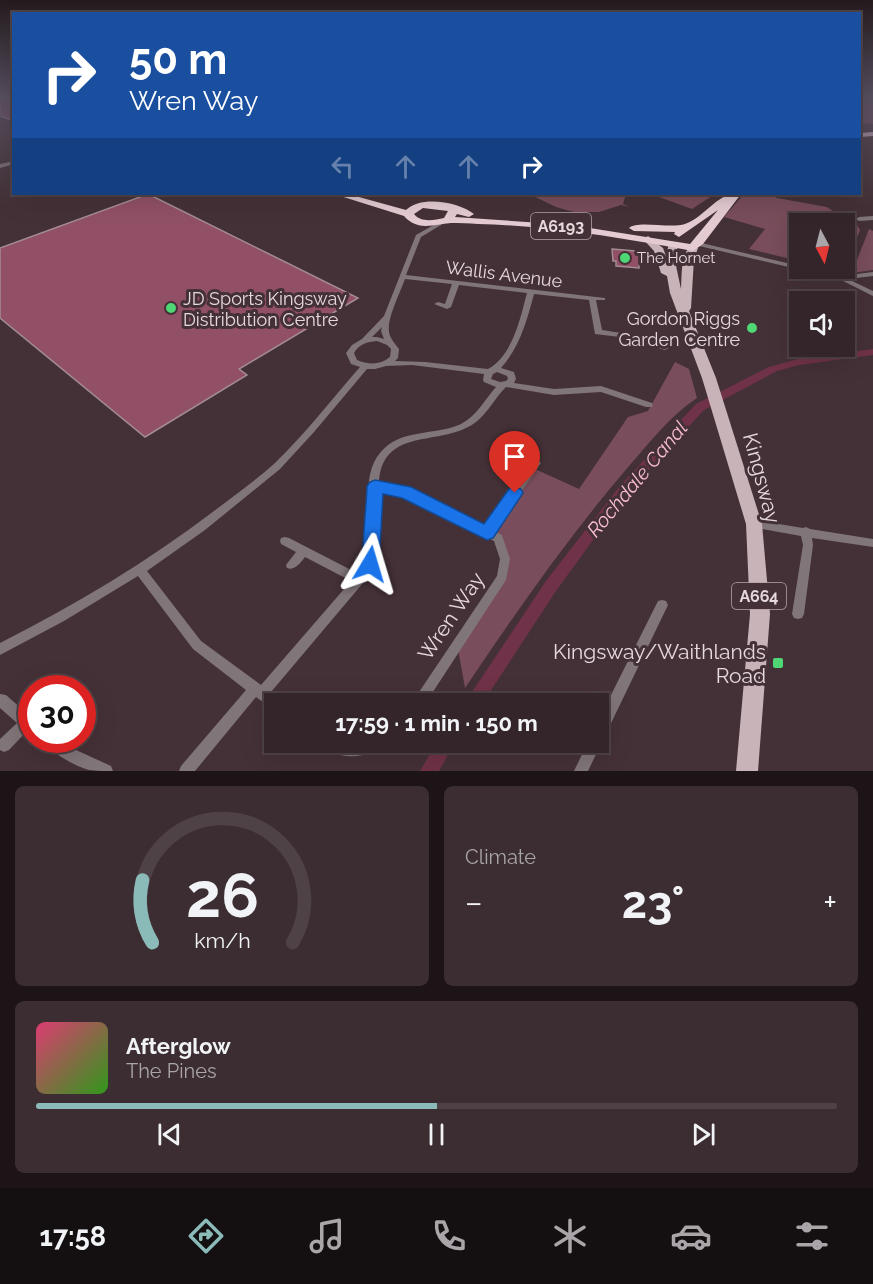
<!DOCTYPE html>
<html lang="en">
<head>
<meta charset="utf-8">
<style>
	:root { --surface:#332529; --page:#3b2d31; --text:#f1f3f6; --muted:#a9a5a8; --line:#4e4246; --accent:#8bbbb9 }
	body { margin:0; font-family:Raleway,sans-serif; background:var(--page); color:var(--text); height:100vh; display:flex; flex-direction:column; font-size:22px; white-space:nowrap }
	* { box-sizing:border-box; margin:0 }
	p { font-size:20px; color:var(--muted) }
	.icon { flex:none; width:33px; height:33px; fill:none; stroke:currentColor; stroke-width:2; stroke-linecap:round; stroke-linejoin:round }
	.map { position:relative; height:771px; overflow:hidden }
	.side { display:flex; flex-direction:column; gap:15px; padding:15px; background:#1c1417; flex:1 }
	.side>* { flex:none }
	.top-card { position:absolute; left:12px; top:12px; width:849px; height:183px; border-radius:0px; box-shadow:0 6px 24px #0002,0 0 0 2px var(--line); background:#1a4fa0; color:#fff; overflow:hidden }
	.needle { width:39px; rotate:173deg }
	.controls { position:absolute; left:789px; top:213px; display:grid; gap:12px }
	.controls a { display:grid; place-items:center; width:66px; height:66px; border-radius:0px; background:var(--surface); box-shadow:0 6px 24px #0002,0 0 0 2px var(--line); font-size:30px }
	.speed { position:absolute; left:18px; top:675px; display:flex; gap:12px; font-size:30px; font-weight:700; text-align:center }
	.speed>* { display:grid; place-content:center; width:78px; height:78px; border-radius:50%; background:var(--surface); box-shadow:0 6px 24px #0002,0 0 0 2px var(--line); line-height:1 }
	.speed .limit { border:9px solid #d22; background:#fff; color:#111 }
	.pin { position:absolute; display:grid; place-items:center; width:51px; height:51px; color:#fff; margin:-62px -26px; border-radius:50% 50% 50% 0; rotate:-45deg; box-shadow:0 0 6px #0007 }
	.pin .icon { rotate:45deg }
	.me { position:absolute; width:66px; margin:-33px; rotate:7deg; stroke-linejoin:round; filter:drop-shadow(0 0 4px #0008) }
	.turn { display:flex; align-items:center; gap:21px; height:126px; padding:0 18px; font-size:27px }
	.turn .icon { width:78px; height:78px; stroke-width:2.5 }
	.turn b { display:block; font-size:42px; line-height:51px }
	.lanes { display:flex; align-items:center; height:57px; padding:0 18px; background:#0003; justify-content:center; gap:30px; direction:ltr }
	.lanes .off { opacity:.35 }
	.big { font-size:45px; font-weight:700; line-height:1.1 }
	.side .card { flex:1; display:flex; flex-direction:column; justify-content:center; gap:9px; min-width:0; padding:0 21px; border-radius:9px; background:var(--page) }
	.side .dial { align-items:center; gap:0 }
	.dial svg { height:156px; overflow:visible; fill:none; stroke:var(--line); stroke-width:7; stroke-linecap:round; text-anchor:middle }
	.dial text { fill:var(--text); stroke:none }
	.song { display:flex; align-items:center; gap:18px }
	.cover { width:72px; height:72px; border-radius:9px; background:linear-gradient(135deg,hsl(340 70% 55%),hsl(110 70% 35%)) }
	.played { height:6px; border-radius:3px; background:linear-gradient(90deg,var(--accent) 50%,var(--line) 50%) }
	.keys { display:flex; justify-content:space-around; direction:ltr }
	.heat { display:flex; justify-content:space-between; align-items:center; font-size:33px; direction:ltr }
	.side .tiles { flex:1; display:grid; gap:15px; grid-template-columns:1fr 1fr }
	.card:last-child { grid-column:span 2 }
	.trip { position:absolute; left:264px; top:693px; width:345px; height:60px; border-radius:0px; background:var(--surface); box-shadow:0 6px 24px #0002,0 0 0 2px var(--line); font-weight:700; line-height:60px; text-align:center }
	.tab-bar { display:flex; height:96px; justify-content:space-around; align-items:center; background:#140f10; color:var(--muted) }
	.tab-bar .icon { width:42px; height:42px }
	.tab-bar .selected { color:var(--accent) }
	.tab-bar b { font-size:27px; color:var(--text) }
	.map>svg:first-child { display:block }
</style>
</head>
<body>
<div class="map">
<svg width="873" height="771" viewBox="0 0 873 771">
	<rect width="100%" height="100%" fill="#443137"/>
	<path fill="#794d5b" d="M 860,97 L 873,97 L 873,124 L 860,123 Z
		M 529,194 L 626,194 L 623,204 L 630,207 L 621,205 L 599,212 L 574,212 L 556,207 Z
		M 651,194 L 715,194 L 692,209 Z
		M 744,194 L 771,194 L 777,198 L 827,207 L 845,219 L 853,219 L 860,230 L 845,267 L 844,224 L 800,224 L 799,261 L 749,249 L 765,229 L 724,217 Z
		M 869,229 L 873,231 L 873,270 L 852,273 Z
		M 675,362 L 689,369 L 697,398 C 670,416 650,442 629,466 C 569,536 516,612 465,688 L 458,649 L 508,558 L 491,532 L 535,469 L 579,489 L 628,417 L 648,411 Z"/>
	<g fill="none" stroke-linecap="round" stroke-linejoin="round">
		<path fill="#703248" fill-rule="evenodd" d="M 873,349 L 873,355 L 799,365 L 777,371 L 704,410 L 627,493 L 556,591 L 482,704 L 464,704 L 546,581 L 619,487 L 696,404 L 769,367 L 798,359 Z
			M 437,742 L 455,742 L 439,771 L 420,771 Z"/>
	</g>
	<path fill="#915066" stroke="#a38c92" stroke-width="1.5" d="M 0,97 L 14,97 L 14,121 L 0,116 Z
		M 148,194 L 358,298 L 239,369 L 247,375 L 145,437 L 0,318 L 0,248 Z
		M 612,249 L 636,251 L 639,253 L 639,268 L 616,266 L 616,261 L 613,261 Z"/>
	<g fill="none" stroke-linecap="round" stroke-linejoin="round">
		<path fill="#807578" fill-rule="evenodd" d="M 14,161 L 14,164 L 0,168 L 0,164 Z
			M 873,216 L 873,220 L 859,221 L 856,219 L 859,217 Z
			M 439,222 L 442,224 L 441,225 L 421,237 L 406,275 L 605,298 L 605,300 L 596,300 L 602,330 L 621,333 L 668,346 L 669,348 L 665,350 L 620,337 L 595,334 L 589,300 L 534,294 C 527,320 520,347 501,368 L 514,372 L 516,379 L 514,383 L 554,389 L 601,386 L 652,403 L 653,405 L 652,407 L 646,407 L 601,392 L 554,395 L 506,387 C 493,400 485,419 468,427 C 435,445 382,429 379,483 L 409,489 L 485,527 L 533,461 L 539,461 L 541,463 L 494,531 L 502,535 L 510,559 L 506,580 L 425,704 L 411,704 L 497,576 L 500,559 L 494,541 L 404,495 L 379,491 C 379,515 384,544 373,567 C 371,573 367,578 363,583 L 271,692 L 281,699 L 282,704 L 274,704 L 274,710 L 256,697 L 195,771 L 179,771 L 181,766 L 246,690 L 193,649 L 138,576 L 64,621 L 0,655 L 0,643 C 75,605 147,562 214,511 C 234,496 256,480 275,463 C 306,433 332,399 360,367 L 351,364 L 346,353 L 352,345 L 362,339 L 384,316 L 416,235 ZM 405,279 L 452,284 L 445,304 L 438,302 L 434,304 L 447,309 L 451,307 L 459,285 L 527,293 C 520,319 513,355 488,369 L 425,362 L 395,361 L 398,358 L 399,349 C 395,344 390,338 389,332 C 387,318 400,293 405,279 ZM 382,327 L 381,331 L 384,339 L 377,337 L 372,337 ZM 377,341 L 387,345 L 391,349 L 390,357 C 380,365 369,365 357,360 L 354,353 C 359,344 367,342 377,341 ZM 412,365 L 484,374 L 483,380 L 484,382 L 496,387 C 485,399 477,416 461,424 C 435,436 400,428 380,453 C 354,484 383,539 357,573 L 289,538 L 285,537 L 281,538 L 280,541 L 281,544 L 296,552 L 286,565 L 287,568 C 295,571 300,563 305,557 L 351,581 L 261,685 L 201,641 L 147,571 L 205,530 L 280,469 L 314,432 L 367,369 L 375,369 L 386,366 ZM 497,372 L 507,376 L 508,379 L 506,381 L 500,382 L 491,379 L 493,374 Z
			M 697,242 L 800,266 L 800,268 L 809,268 L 841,276 L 873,272 L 873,276 L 848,279 L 873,291 L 873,296 L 839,279 L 695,245 L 695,243 Z
			M 754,520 L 803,528 L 806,527 L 810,529 L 873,539 L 873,547 L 812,538 L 813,545 L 804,614 L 802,618 L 798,619 L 794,618 L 792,614 L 803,545 L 801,536 L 750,527 L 749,524 L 750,521 Z
			M 662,600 L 666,601 L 668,605 L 588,771 L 574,771 L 588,742 L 598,742 L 598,721 L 658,601 Z
			M 0,694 L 6,695 L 32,718 L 32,733 L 27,731 L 9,750 L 4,752 L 0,750 L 0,739 L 17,723 L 0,708 Z
			M 42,740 L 60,740 L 76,750 L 111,766 L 113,771 C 106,771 96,771 89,770 C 77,767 47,751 42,740 Z
			M 320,742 L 383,742 C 374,761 329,761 320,742 Z"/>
		<path fill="#c7b3b8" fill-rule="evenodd" d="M 648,236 L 663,248 L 666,256 L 669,243 L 677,243 L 678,245 L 675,261 L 681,289 C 682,276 680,251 693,245 L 698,248 L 694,259 L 691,308 L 689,311 L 716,378 L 762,524 L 770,614 L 758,771 L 736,771 L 750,614 L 746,524 L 702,378 L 670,293 L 667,276 L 661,273 L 654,251 L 643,239 Z"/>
		<path fill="#e4cbd2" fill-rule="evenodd" d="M 873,132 L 873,136 L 860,137 L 860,133 Z
			M 334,194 L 348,194 L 406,210 C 421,195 459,202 474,214 L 469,217 L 457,214 L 455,217 L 571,225 L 690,244 L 718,210 L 679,237 L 674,234 L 675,232 L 634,231 L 629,228 C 638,220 670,229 685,224 C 706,217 717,191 741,194 L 703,244 L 693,251 C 622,238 551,226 478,224 C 469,223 460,223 451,223 C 434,224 418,232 404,216 ZM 423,208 L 448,211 L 444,218 C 434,220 421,223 414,214 Z"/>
	</g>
	<linearGradient id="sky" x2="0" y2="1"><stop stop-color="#251b1e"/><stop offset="0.47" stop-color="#564e5e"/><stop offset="1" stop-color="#564e5e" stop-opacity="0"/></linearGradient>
	<rect width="873" height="205" fill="url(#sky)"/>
	<path fill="#1a73e8" stroke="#114b97" stroke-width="1.5" d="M 375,480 L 411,487 L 484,524 L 509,489 L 515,487 L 521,489 L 523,493 L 493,538 L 487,540 L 402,498 L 383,494 L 379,564 L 377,569 L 370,571 L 364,569 C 360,562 367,500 367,486 L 370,482 Z"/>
	<g fill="#4fd675" stroke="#443137" stroke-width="2">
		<circle cx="625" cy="258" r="6"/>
		<circle cx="171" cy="308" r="6"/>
		<circle cx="752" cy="328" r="6"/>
		<rect x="772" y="657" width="12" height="12" rx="3"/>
	</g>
	<g text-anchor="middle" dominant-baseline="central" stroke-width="6" stroke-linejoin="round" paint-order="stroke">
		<g font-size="15" fill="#e6d9dc" stroke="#443137" text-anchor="start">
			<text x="637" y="258">The Hornet</text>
		</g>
		<g fill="#443137" stroke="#b5a7aa" stroke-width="1.5">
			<rect x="531" y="213" width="60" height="26" rx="4.5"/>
			<rect x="732" y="583" width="54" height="26" rx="4.5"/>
		</g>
		<g font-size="16" font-weight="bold" fill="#e6d9dc">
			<text x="561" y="226">A6193</text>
			<text x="759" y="596">A664</text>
		</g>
		<g font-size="18" fill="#e6d9dc" stroke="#443137">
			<text transform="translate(504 274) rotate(7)">Wallis Avenue</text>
		</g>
		<g font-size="18" fill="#e6d9dc" stroke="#443137" text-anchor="start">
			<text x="183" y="298">JD Sports Kingsway<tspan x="183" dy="21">Distribution Centre</tspan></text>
			<text x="740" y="318" text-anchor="end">Gordon Riggs<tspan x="740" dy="21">Garden Centre</tspan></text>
		</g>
		<g font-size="20" font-style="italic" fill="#f8bdce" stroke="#443137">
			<text transform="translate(637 479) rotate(-50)">Rochdale Canal</text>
		</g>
		<g font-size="21" fill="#e6d9dc" stroke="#443137">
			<text transform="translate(762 478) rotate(75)">Kingsway</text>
			<text transform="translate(451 616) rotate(-56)">Wren Way</text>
		</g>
		<g font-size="21" fill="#e6d9dc" stroke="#443137" text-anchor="end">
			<text x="766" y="651">Kingsway/Waithlands<tspan x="766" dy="24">Road</tspan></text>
		</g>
	</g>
</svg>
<div class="controls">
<a><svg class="needle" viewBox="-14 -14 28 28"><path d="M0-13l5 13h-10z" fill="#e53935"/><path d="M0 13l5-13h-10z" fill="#a9a5a8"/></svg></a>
<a><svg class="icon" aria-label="sound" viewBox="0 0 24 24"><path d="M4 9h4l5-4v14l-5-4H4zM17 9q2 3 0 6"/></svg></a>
</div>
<div class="speed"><div class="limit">30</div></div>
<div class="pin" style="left:515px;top:493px;background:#d93025"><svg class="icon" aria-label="arrive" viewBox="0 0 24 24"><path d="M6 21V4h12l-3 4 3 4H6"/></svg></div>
<svg class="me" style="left:370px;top:564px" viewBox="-20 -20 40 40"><path d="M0-17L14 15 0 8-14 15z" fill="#1a73e8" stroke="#fff" stroke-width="4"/></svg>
<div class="trip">17:59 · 1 min · 150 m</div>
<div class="top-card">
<div class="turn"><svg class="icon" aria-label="right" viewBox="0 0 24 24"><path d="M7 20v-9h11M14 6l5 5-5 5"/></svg><div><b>50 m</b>Wren Way</div></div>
<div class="lanes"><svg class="icon off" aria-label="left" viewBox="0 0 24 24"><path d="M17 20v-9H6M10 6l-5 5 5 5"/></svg><svg class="icon off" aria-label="ahead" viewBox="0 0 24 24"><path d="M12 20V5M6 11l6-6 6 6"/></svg><svg class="icon off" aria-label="ahead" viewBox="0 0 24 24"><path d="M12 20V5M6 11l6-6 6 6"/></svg><svg class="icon" aria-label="right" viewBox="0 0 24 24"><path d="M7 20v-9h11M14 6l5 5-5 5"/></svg></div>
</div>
</div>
<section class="side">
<div class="tiles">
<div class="card dial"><svg viewBox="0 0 100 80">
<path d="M14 69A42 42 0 1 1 86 69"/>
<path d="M14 69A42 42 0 0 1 9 37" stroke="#8bbbb9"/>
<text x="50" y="56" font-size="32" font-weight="700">26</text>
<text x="50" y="72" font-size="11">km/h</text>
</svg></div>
<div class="card"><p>Climate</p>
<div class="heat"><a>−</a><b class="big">23°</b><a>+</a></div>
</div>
<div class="card">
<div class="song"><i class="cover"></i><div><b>Afterglow</b><p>The Pines</p></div></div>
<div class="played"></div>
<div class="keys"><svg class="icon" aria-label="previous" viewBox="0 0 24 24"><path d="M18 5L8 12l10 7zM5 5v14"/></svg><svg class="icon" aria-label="pause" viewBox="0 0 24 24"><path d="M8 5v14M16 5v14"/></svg><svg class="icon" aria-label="next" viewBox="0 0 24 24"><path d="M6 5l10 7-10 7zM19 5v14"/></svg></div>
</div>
</div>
</section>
<nav class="tab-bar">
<b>17:58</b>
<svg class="icon selected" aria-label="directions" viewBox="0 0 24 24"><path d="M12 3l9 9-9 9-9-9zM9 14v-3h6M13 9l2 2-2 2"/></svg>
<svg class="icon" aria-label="music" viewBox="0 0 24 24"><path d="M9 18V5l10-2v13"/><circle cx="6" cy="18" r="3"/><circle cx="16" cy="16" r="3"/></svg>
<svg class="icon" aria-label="phone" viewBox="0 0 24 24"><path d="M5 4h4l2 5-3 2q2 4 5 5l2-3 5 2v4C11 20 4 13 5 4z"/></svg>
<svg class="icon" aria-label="climate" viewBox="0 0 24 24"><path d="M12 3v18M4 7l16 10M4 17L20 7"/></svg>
<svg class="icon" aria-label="car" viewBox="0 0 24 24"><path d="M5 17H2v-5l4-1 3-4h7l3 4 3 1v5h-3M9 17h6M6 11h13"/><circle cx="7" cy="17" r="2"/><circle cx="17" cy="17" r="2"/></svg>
<svg class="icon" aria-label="filters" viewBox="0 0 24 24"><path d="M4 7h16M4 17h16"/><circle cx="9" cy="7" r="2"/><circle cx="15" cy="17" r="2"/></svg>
</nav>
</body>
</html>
